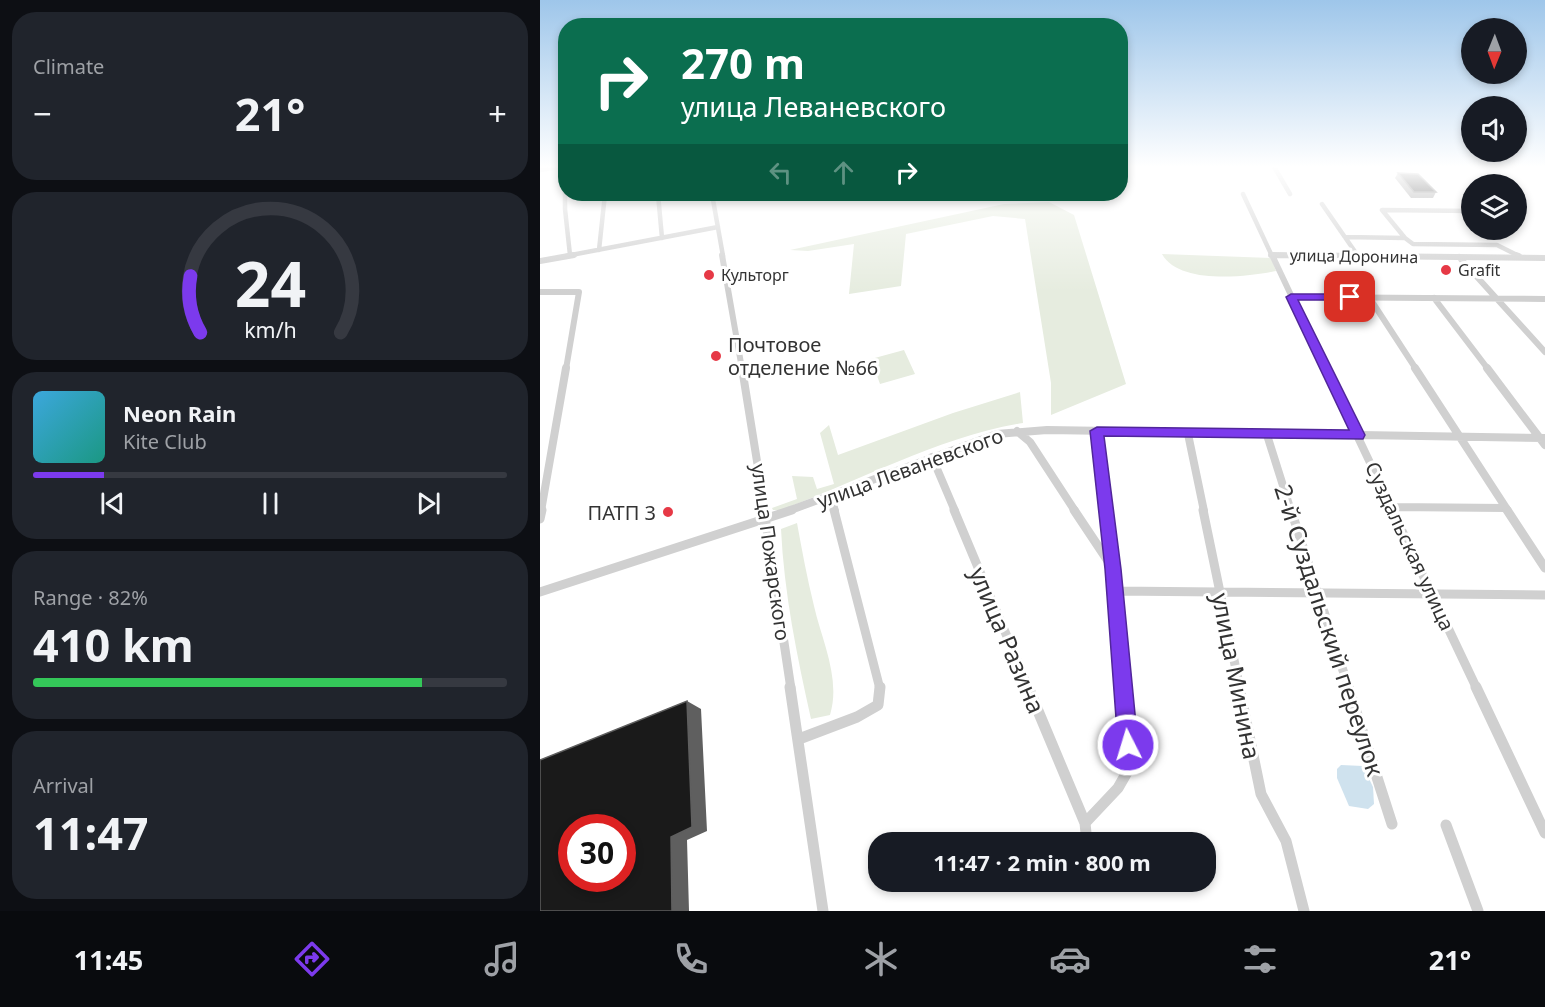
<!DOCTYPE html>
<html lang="en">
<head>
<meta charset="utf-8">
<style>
	:root { --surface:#171b24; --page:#20242c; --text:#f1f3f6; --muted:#9ea1a6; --line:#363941; --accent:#7c3aed }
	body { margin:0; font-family:"Noto Sans",sans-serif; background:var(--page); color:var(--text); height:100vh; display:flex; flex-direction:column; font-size:22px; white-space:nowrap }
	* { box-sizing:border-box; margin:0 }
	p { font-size:20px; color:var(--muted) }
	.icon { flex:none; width:33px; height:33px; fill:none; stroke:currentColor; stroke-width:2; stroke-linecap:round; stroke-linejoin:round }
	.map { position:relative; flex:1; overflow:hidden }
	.details { display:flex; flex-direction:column; gap:12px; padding:12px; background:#0d0f14; width:540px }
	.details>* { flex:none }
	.top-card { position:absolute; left:18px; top:18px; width:570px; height:183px; border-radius:24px; box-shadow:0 3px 9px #0003; background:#0b6e4f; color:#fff; overflow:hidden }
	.needle { width:39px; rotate:181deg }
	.tools { position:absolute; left:921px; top:18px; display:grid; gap:12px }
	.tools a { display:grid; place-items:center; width:66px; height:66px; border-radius:50%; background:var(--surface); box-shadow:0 3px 9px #0003; font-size:30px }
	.speed { position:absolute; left:18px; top:814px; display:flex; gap:12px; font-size:30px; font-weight:700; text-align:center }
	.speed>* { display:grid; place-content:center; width:78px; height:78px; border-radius:50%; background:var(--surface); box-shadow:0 3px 9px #0003; line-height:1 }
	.speed .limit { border:9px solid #d22; background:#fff; color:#111 }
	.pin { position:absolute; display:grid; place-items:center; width:51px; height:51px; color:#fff; margin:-26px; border-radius:12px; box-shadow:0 3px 9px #0006 }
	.me { position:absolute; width:66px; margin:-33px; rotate:355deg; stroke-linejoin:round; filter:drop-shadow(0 0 4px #0008) }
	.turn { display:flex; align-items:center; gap:21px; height:126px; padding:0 24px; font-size:27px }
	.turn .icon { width:78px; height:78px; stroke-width:2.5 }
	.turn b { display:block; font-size:42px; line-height:51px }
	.lanes { display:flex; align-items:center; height:57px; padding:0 24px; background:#0003; justify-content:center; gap:30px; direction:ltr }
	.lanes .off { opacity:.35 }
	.big { font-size:45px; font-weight:700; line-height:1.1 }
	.details .card { flex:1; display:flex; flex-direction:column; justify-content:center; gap:9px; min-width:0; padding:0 21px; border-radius:24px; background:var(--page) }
	.details .dial { align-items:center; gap:0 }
	.dial svg { height:156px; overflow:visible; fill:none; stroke:var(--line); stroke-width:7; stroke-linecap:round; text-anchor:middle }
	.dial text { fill:var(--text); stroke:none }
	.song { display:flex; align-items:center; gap:18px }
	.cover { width:72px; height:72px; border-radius:9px; background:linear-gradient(135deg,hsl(200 70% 55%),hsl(170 70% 35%)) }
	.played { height:6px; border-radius:3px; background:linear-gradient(90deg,var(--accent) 15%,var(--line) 15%) }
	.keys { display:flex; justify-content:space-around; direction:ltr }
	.heat { display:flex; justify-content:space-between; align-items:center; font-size:33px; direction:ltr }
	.charge { height:9px; border-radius:4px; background:linear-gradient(90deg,#34c759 82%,var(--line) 0) }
	.trip { position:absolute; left:328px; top:832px; width:348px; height:60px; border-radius:24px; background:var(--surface); box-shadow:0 3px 9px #0003; font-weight:700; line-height:60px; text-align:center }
	.tabs { display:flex; height:96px; justify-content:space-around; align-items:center; background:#090b0e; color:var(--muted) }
	.tabs .icon { width:42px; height:42px }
	.tabs .active { color:var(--accent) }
	.tabs b { font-size:27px; color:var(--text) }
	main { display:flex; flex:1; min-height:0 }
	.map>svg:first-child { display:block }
</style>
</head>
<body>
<main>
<section class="details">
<div class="card"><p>Climate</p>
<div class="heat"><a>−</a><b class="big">21°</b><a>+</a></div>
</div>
<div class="card dial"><svg viewBox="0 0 100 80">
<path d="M14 69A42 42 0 1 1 86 69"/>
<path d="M14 69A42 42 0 0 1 9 40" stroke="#7c3aed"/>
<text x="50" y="56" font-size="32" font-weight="700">24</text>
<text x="50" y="72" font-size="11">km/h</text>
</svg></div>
<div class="card">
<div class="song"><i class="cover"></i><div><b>Neon Rain</b><p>Kite Club</p></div></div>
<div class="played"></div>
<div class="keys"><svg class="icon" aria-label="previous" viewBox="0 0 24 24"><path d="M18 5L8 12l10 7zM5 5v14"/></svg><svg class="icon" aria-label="pause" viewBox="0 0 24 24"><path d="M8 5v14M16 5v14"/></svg><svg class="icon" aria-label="next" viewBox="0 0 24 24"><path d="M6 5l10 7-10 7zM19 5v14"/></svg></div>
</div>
<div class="card"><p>Range · 82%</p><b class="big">410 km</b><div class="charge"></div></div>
<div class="card"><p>Arrival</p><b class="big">11:47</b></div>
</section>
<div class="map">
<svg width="1005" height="911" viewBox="0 0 1005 911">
	<rect width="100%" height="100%" fill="#fff"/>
	<path fill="#e6ecdf" d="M 509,202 L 534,215 L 586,384 L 511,415 L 511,383 L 485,219 L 453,216 L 366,234 L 361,286 L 309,294 L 314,244 L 268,251 L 250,250 L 464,204 Z
		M 622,254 L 731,258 L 736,271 C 707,277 639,285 622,254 Z
		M 364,350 L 375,374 L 340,384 L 331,359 Z
		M 480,392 L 483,423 C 398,437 321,481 240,510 L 233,510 L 232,508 L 257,499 L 252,476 L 273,477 L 277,489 L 294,484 L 280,433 L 289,425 L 298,455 L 413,413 Z
		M 257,523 C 262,550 267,578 274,606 C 282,641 301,679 290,715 L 271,719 C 257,656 244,593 241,529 Z"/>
	<path fill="#cfe2ee" d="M 801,765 L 823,766 L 833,787 L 834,804 L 828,809 L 809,806 L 797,778 L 797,769 Z"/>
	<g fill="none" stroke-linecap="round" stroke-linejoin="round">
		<path stroke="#d0d0d0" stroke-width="4.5" d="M 733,165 L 750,194
			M 25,166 L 25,209 L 30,255
			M 0,170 L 26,166
			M 118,194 L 122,238
			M 172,194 L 183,256
			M 703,194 L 732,256
			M 782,204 L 818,256
			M 805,237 L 865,238 L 842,210 L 932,211
			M 865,238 L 873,244 L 957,245 L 979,256
			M 59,250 L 65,194
			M 731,255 L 823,256
			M 26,256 L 178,227"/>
		<path stroke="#d0d0d0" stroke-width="6" d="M 182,255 L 202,369
			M 731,255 L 1005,258
			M 732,255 L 786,369
			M 976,255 L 979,256
			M 919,257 L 1005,352
			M 0,261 L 34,255
			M 0,292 L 39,292 L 26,369
			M 751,297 L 1005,299
			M 829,297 L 876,369
			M 894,298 L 948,369"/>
		<path stroke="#d0d0d0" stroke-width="8" d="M 202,368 L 225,511
			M 785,368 L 853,511
			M 875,368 L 968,511
			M 947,368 L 1005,445
			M 477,431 L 490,442 L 535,511
			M 557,431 L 566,511
			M 648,434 L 664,511
			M 727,435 L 751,511
			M 392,457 L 415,511
			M 291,497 L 295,511
			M 851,507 L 966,508
			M 1,511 L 26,368
			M 248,511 L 457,434 L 507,430 L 1005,438"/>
		<path stroke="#d0d0d0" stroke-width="9" d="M 224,510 L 251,689
			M 294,510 L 340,689
			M 414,510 L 489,689
			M 534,510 L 572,567
			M 566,510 L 583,689
			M 663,510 L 700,689
			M 751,510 L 809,689
			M 852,510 L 937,689
			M 967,510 L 1005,568
			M 0,519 L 2,510
			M 575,591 L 1005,595
			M 0,592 L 252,510"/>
		<path stroke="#d0d0d0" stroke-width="11" d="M 250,687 L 283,911
			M 488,687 L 545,823
			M 699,687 L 721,794 L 746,841 L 764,911
			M 808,687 L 852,824
			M 936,687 L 1005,833
			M 259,739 L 317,717 L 338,705 L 340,687
			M 906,825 L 938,911
			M 547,843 L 545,823 L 578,788 L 590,767 L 583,687"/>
	</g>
	<path fill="#8c8c8c" d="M 858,173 L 896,192 L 893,198 L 871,198 L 855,178 Z"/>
	<path fill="#5f5f5f" d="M 147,701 L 161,709 L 167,831 L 147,840 L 149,911 L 132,911 L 131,837 Z"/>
	<path fill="#1a1a1a" stroke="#5f5f5f" stroke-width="1.5" fill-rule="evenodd" d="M 858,173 L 878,174 L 896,192 L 874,192 Z
		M 147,701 L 152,827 L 131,837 L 132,911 L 0,911 L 0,760 ZM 32,828 L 82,828 L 82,879 L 32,879 Z"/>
	<linearGradient id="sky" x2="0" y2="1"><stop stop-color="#9ec6ea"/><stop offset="0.57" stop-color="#fff"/><stop offset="1" stop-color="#fff" stop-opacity="0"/></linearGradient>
	<rect width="1005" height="292" fill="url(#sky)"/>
	<path fill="#7c3aed" stroke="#51269a" stroke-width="1.5" d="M 751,294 L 810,294 L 815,297 L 810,300 L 758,300 L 825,435 L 823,439 L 564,436 L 581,569 L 598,745 L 595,752 L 588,755 L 581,752 L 578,745 L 565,569 L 550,431 L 557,427 L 809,430 L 746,297 Z"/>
	<g fill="#e63946" stroke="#fff" stroke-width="2">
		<circle cx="906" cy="270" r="6"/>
		<circle cx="169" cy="275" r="6"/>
		<circle cx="176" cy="356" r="6"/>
		<circle cx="128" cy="512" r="6"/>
	</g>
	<g text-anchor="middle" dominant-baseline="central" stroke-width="6" stroke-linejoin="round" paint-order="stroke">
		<g font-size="16" fill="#333" stroke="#fff">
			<text transform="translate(814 256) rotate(1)">улица Доронина</text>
		</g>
		<g font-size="16" fill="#333" stroke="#fff" text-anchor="start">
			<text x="918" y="270">Grafit</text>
			<text x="181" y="275">Культорг</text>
		</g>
		<g font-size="20" fill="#333" stroke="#fff" text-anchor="start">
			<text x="188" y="344">Почтовое<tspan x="188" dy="23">отделение №66</tspan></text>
			<text x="116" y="512" text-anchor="end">ПАТП 3</text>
		</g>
		<g font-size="20" fill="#333" stroke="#fff">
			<text transform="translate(370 468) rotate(-20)">улица Леваневского</text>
			<text transform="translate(870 546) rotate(65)">Суздальская улица</text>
			<text transform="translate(231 552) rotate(82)">улица Пожарского</text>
		</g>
		<g font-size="24" fill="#333" stroke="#fff">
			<text transform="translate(790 630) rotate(72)">2-й Суздальский переулок</text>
			<text transform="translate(468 640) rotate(67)">улица Разина</text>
			<text transform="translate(697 676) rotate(79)">улица Минина</text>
		</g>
	</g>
</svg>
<div class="tools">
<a><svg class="needle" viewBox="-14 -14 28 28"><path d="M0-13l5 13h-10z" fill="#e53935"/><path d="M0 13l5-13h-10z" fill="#9ea1a6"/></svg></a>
<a><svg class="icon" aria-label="sound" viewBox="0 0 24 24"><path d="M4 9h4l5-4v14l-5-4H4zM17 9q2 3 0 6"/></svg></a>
<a><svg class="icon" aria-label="layers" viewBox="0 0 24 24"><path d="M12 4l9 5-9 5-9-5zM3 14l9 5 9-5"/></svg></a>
</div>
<div class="speed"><div class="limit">30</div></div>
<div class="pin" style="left:810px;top:297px;background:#d93025"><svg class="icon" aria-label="arrive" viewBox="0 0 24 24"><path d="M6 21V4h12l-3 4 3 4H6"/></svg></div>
<svg class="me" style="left:588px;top:745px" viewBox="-20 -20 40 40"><circle r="17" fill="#7c3aed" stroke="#fff" stroke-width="3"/><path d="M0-11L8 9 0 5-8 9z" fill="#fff"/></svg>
<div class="trip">11:47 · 2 min · 800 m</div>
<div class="top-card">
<div class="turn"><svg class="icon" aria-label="right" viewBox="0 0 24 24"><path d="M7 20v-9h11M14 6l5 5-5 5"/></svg><div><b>270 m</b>улица Леваневского</div></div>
<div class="lanes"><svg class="icon off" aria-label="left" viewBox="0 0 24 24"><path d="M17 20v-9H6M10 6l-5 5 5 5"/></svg><svg class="icon off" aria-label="ahead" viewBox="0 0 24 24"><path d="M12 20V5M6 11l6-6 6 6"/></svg><svg class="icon" aria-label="right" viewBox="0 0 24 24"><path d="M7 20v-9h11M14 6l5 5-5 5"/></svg></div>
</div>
</div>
</main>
<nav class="tabs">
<b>11:45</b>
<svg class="icon active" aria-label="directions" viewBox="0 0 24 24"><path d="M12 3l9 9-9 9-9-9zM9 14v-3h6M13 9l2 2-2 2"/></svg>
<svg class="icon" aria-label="music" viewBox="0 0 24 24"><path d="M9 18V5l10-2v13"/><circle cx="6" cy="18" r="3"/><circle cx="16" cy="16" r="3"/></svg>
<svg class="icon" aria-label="phone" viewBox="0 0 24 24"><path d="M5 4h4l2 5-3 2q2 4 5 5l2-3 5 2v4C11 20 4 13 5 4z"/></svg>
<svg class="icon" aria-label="climate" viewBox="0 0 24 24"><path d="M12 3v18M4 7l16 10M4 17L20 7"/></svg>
<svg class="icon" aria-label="car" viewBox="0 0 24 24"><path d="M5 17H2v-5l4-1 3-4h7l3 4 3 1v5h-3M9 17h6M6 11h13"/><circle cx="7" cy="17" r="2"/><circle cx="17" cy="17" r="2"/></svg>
<svg class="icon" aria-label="filters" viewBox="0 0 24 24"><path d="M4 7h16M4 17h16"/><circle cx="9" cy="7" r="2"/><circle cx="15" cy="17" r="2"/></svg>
<b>21°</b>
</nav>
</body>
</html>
